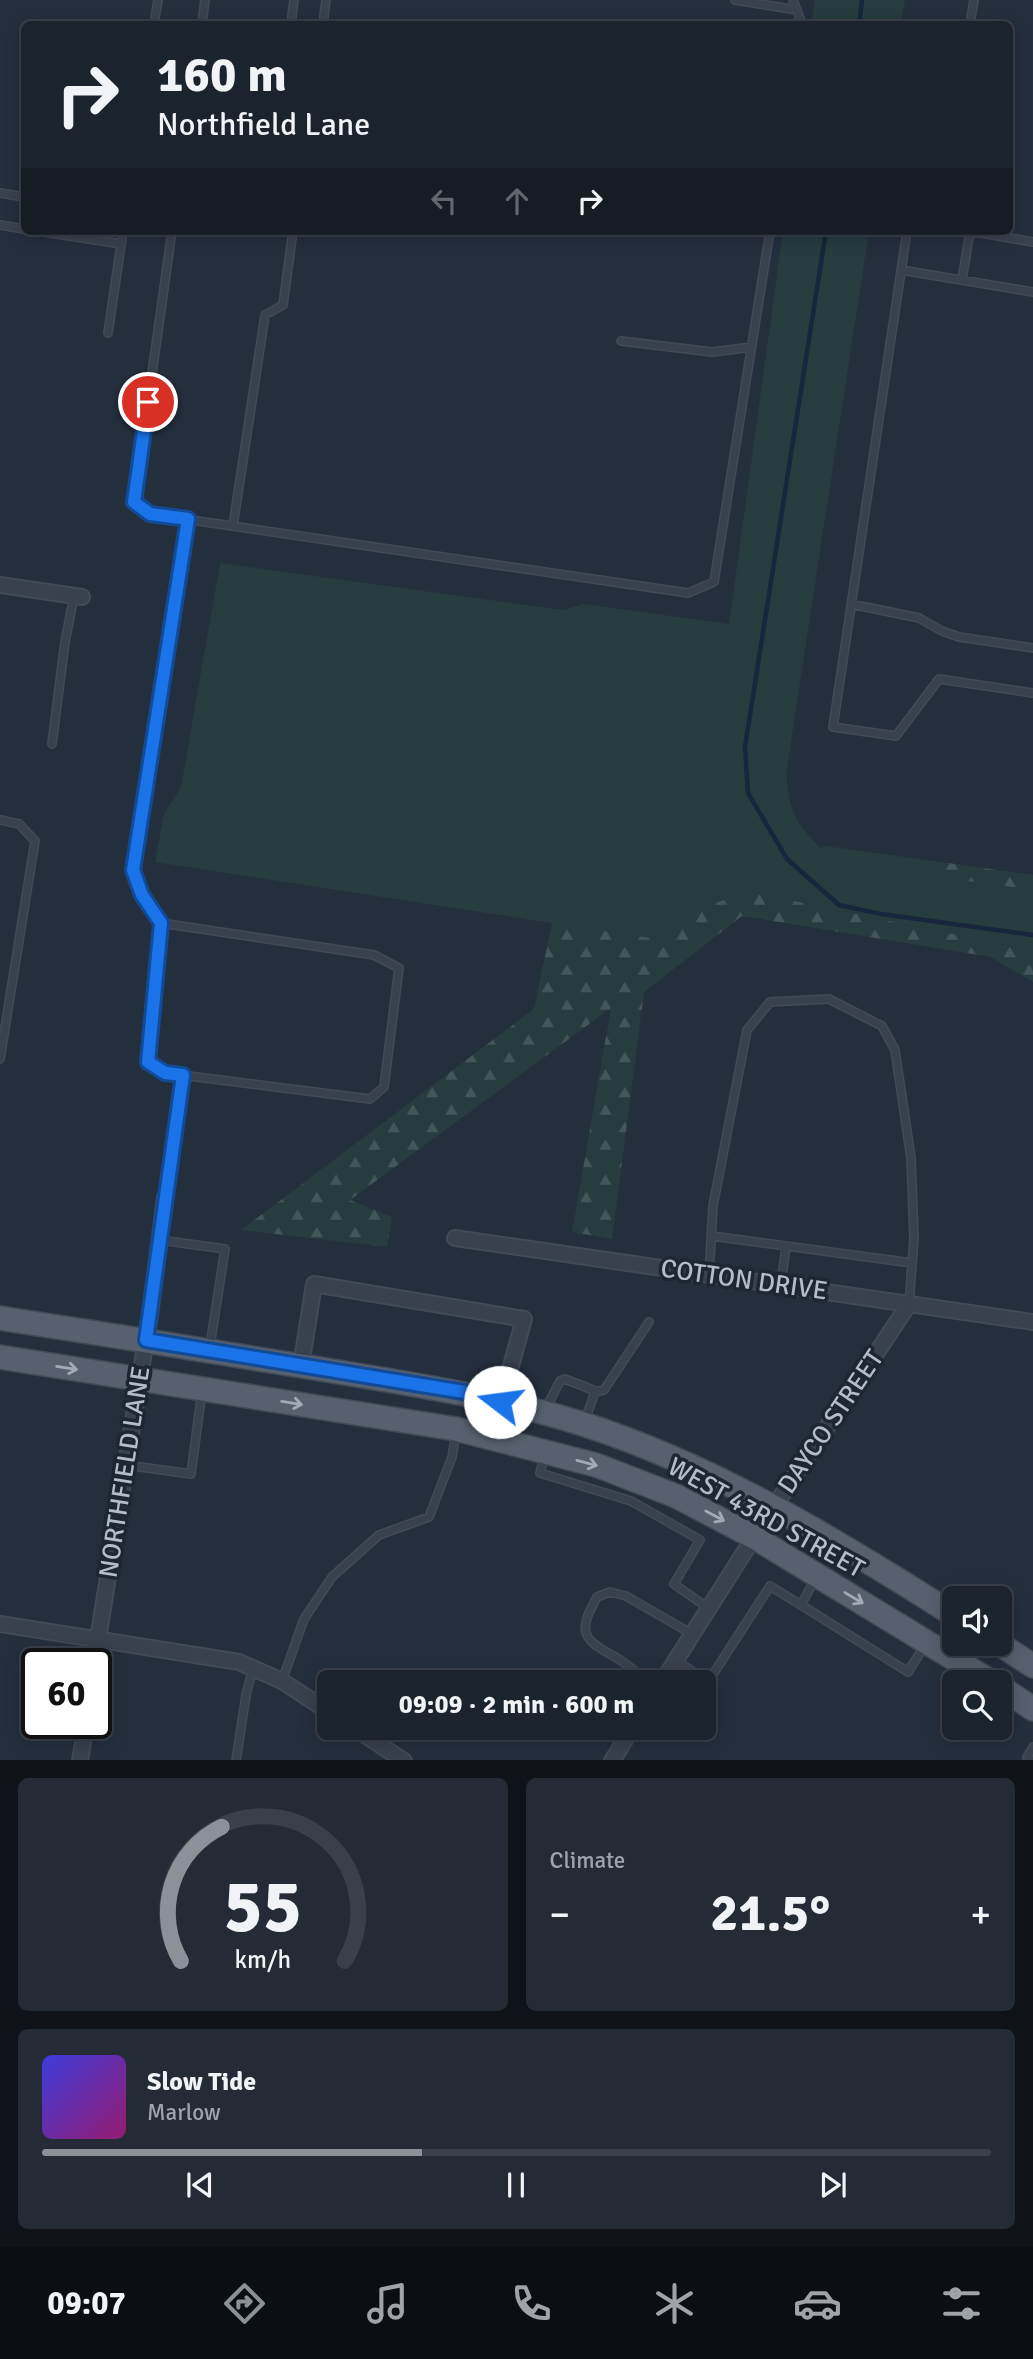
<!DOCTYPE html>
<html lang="en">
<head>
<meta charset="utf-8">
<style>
	:root { --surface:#1b232e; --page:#242b36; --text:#f1f3f6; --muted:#a0a4aa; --line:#39404a; --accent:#8c9099 }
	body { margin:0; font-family:Signika,sans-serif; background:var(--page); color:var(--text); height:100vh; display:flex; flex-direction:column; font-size:26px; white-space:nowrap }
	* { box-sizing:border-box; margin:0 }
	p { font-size:23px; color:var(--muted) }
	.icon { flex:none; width:38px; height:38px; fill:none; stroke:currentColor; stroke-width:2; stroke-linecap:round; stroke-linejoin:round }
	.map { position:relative; height:1760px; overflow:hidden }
	.details { display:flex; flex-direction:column; gap:18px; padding:18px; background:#0f1319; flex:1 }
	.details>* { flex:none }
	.hud { position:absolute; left:21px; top:21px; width:992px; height:214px; border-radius:10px; box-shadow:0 4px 18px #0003,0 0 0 2px var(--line); background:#1b232e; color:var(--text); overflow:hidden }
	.fabs { position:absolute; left:942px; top:1586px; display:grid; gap:14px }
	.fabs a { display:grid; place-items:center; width:70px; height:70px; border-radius:10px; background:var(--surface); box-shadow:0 4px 18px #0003,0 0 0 2px var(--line); font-size:35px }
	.speed { position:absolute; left:21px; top:1648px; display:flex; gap:14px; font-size:35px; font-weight:700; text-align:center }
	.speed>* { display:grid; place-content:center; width:91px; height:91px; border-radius:50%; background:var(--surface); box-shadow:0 4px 18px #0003,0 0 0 2px var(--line); line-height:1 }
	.speed .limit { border:4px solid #111; border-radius:10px; background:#fff; color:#111 }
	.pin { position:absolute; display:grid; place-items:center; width:60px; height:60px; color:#fff; margin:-30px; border:4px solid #fff; border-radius:50%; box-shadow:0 2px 7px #0007 }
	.me { position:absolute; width:77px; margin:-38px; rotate:285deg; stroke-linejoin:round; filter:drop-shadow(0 0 5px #0008) }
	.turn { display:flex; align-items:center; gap:24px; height:147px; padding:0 21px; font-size:32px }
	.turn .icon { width:91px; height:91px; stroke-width:2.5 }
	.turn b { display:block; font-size:49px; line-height:60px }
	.lanes { display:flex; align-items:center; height:66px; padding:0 21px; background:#0003; justify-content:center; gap:35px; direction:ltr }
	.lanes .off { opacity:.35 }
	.big { font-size:52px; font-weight:700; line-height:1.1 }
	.details .tile { flex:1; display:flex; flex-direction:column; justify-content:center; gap:10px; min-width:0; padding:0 24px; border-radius:10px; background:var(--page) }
	.details .dial { align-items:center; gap:0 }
	.dial svg { height:182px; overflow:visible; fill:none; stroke:var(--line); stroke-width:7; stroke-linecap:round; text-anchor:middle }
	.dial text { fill:var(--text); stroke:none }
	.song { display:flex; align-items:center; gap:21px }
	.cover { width:84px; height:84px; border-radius:10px; background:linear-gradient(135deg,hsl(240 70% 55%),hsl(320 70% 35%)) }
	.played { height:7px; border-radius:4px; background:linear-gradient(90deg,var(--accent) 40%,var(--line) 40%) }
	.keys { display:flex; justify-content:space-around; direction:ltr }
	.heat { display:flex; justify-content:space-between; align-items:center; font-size:38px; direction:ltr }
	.details .tiles { flex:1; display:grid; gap:18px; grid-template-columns:1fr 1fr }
	.tile:last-child { grid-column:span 2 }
	.trip { position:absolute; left:317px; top:1670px; width:399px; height:70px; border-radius:10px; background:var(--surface); box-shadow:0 4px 18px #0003,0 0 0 2px var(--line); font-weight:700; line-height:70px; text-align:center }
	.tabs { display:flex; height:112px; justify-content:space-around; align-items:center; background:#0b0e12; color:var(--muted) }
	.tabs .icon { width:49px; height:49px }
	.tabs .on { color:var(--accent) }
	.tabs b { font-size:32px; color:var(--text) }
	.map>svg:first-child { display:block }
</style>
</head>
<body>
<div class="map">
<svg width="1033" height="1761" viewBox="0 0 1033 1761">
	<defs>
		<pattern id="forest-firs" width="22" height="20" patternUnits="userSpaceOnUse" patternTransform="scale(1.75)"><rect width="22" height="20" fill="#263c3f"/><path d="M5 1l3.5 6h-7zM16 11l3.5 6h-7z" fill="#435659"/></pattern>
	</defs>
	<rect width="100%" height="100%" fill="#242f3e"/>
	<path fill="#263c3f" d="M 815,0 L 905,0 L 901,24 L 811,24 Z
		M 783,231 L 869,231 L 787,768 C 786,804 795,824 821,848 L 825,846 L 934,861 L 930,876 L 1033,890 L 1033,951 L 747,891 L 680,917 L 650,938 L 155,862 L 164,814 L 181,787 L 220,563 L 563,610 L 584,604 L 729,624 Z"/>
	<path fill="url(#forest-firs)" d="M 934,861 L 1033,875 L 1033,890 L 930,876 Z
		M 747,891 L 1033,951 L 1033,982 L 991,957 L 742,916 L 644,992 L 612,1239 L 572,1232 L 611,1008 L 350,1200 L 392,1217 L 387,1247 L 241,1230 L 534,1009 L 552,923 L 650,938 L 680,917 Z"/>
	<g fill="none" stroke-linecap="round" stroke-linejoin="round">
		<path stroke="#17263c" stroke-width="4.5" d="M 859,24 L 862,0
			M 826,231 L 745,747 L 748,793 L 787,859 L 839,905 L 881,914 L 1033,935"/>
		<g stroke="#414a57" stroke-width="10">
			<path id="service" d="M 735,0 L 797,10
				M 793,0 L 802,24
				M 154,24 L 158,0
				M 202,24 L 205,0
				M 291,24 L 294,0
				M 323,24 L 326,0
				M 970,24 L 974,0
				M 0,193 L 24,197
				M 0,225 L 24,229
				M 38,231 L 121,244
				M 172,231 L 134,502 L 150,514 L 688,593 L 714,582 L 770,231
				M 907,231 L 833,727 L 896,736 L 939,679 L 1033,693
				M 969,231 L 1033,242
				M 901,270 L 1033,292
				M 962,280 L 970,231
				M 108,333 L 123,231
				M 621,341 L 712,352 L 752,347
				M 233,526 L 265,315 L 283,305 L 293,231
				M 851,604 L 919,618 L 942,631 L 959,637 L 1033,648
				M 52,744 L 65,642 L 74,596
				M 0,820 L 19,824 L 35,841 L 0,1059
				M 161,923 L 148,1062 L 165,1073 L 370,1099 L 384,1087 L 399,968 L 374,955 L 161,923 L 142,895 L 133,870 L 188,519
				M 165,1197 L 183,1075
				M 712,1236 L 912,1263
				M 160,1240 L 225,1249 L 210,1346
				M 709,1275 L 713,1206 L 747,1030 L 770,1002 L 829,999 L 882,1026 L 895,1050 L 911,1158 L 914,1238 L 909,1304
				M 781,1285 L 786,1246
				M 593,1392 L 604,1390 L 649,1322
				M 545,1410 L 560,1381 L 565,1379 L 593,1390 L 594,1395 L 585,1420
				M 544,1457 L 540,1473 L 631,1501 L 700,1540 L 674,1584 L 708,1608
				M 126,1465 L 191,1474 L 202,1391
				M 815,1579 L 801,1605 L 908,1672 L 925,1645
				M 676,1660 L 708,1682 L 770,1586 L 801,1605
				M 282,1681 L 304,1619 L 332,1577 L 379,1535 L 429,1517 L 452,1457 L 456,1434
				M 649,1682 C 638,1674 628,1665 617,1658 C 582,1639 577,1633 597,1597 L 610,1592 L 626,1596 L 692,1634
				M 236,1761 L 246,1695 L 253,1668
				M 1032,1761 L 1027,1757 L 1033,1747"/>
		</g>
		<g stroke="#414a57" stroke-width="18">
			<path id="minor" d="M 0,585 L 82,597
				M 455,1238 L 1033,1322
				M 301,1366 L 314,1284 L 524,1319 L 501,1402
				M 0,1624 L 239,1662 L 282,1681 L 329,1712
				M 94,1664 L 150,1315 L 165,1197
				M 662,1682 L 754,1537 L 909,1304
				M 353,1727 L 404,1761
				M 80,1761 L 86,1724
				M 612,1761 L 633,1727"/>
		</g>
		<g stroke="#414a57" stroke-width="26">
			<path id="primary" d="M 0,1318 C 105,1334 209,1351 314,1368 C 404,1383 495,1396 583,1424 C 716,1467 836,1540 954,1615
				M 0,1357 L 456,1429 L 596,1465 L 676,1496 L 754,1537 L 992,1682
				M 998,1643 L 1033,1666
				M 999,1686 L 1033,1709"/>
		</g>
		<use href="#service" stroke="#38414e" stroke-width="7"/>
		<use href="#minor" stroke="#38414e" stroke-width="14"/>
		<use href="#primary" stroke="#56606e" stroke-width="23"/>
	</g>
	<defs><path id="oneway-shaft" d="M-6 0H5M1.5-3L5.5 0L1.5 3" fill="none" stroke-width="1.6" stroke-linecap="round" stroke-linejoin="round" transform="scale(1.75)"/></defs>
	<g stroke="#a1aab7">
		<use href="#oneway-shaft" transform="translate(67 1368) rotate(9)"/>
		<use href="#oneway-shaft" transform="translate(292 1403) rotate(9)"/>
		<use href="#oneway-shaft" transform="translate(587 1463) rotate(15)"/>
		<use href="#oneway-shaft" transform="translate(715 1516) rotate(28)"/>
		<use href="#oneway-shaft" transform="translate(854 1598) rotate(31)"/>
	</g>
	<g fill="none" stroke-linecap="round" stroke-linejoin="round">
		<g stroke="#114b97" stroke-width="18">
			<path id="route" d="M 148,402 L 134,502 L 150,514 L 188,519 L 133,870 L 142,895 L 161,923 L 148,1062 L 165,1073 L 183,1075 L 146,1340 L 464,1392 L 500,1402"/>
		</g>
		<use href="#route" stroke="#1a73e8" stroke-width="12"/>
	</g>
	<g text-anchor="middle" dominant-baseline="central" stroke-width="7" stroke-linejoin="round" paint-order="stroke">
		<g font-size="26" fill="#b4bcc9" stroke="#1d2633">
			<text transform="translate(744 1280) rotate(8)">COTTON DRIVE</text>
			<text transform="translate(831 1422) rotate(-56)">DAYCO STREET</text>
			<text transform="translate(125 1472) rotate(-81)">NORTHFIELD LANE</text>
			<text transform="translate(766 1518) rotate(29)">WEST 43RD STREET</text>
		</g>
	</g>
</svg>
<div class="fabs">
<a><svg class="icon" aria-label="sound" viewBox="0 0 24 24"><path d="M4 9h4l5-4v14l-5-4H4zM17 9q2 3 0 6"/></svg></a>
<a><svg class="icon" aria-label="search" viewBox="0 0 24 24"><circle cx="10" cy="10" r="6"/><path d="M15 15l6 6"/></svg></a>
</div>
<div class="speed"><div class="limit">60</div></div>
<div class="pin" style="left:148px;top:402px;background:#d93025"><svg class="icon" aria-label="arrive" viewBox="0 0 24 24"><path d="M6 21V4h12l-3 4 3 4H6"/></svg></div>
<svg class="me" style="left:500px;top:1402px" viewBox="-20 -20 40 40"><circle r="19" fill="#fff"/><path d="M0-13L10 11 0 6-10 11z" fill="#1a73e8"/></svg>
<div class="trip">09:09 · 2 min · 600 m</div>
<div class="hud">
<div class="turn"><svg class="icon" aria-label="right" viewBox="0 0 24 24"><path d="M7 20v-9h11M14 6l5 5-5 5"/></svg><div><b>160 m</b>Northfield Lane</div></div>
<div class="lanes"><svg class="icon off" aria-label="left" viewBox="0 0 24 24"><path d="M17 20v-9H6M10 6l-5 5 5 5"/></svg><svg class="icon off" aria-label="ahead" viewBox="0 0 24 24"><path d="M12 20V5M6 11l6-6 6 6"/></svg><svg class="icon" aria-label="right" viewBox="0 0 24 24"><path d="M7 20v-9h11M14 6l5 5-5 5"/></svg></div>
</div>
</div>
<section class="details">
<div class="tiles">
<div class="tile dial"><svg viewBox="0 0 100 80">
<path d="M14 69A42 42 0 1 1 86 69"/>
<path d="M14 69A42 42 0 0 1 32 10" stroke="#8c9099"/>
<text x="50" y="56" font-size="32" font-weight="700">55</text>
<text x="50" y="72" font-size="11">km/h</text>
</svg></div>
<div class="tile"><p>Climate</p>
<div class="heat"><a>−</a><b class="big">21.5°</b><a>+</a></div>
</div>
<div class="tile">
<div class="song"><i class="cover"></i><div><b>Slow Tide</b><p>Marlow</p></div></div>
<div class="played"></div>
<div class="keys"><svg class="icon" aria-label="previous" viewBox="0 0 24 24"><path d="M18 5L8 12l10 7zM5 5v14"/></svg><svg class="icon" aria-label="pause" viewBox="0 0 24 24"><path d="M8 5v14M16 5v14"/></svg><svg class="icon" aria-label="next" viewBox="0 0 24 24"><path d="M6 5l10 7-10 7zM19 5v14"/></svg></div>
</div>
</div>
</section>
<nav class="tabs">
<b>09:07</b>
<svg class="icon on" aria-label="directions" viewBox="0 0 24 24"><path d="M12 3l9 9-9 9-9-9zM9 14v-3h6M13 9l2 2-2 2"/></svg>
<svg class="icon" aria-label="music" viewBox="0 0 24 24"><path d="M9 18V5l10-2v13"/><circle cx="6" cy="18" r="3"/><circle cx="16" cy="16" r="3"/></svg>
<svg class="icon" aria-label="phone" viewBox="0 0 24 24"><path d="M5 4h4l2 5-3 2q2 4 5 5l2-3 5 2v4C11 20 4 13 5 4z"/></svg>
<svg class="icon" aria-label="climate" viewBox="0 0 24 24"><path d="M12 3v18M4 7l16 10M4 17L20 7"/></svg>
<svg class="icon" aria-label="car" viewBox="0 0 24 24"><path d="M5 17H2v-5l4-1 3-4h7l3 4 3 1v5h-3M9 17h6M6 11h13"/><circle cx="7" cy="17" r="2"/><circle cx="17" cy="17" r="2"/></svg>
<svg class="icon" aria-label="filters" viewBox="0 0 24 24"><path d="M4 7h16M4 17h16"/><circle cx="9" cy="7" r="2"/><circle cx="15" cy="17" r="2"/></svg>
</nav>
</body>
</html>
